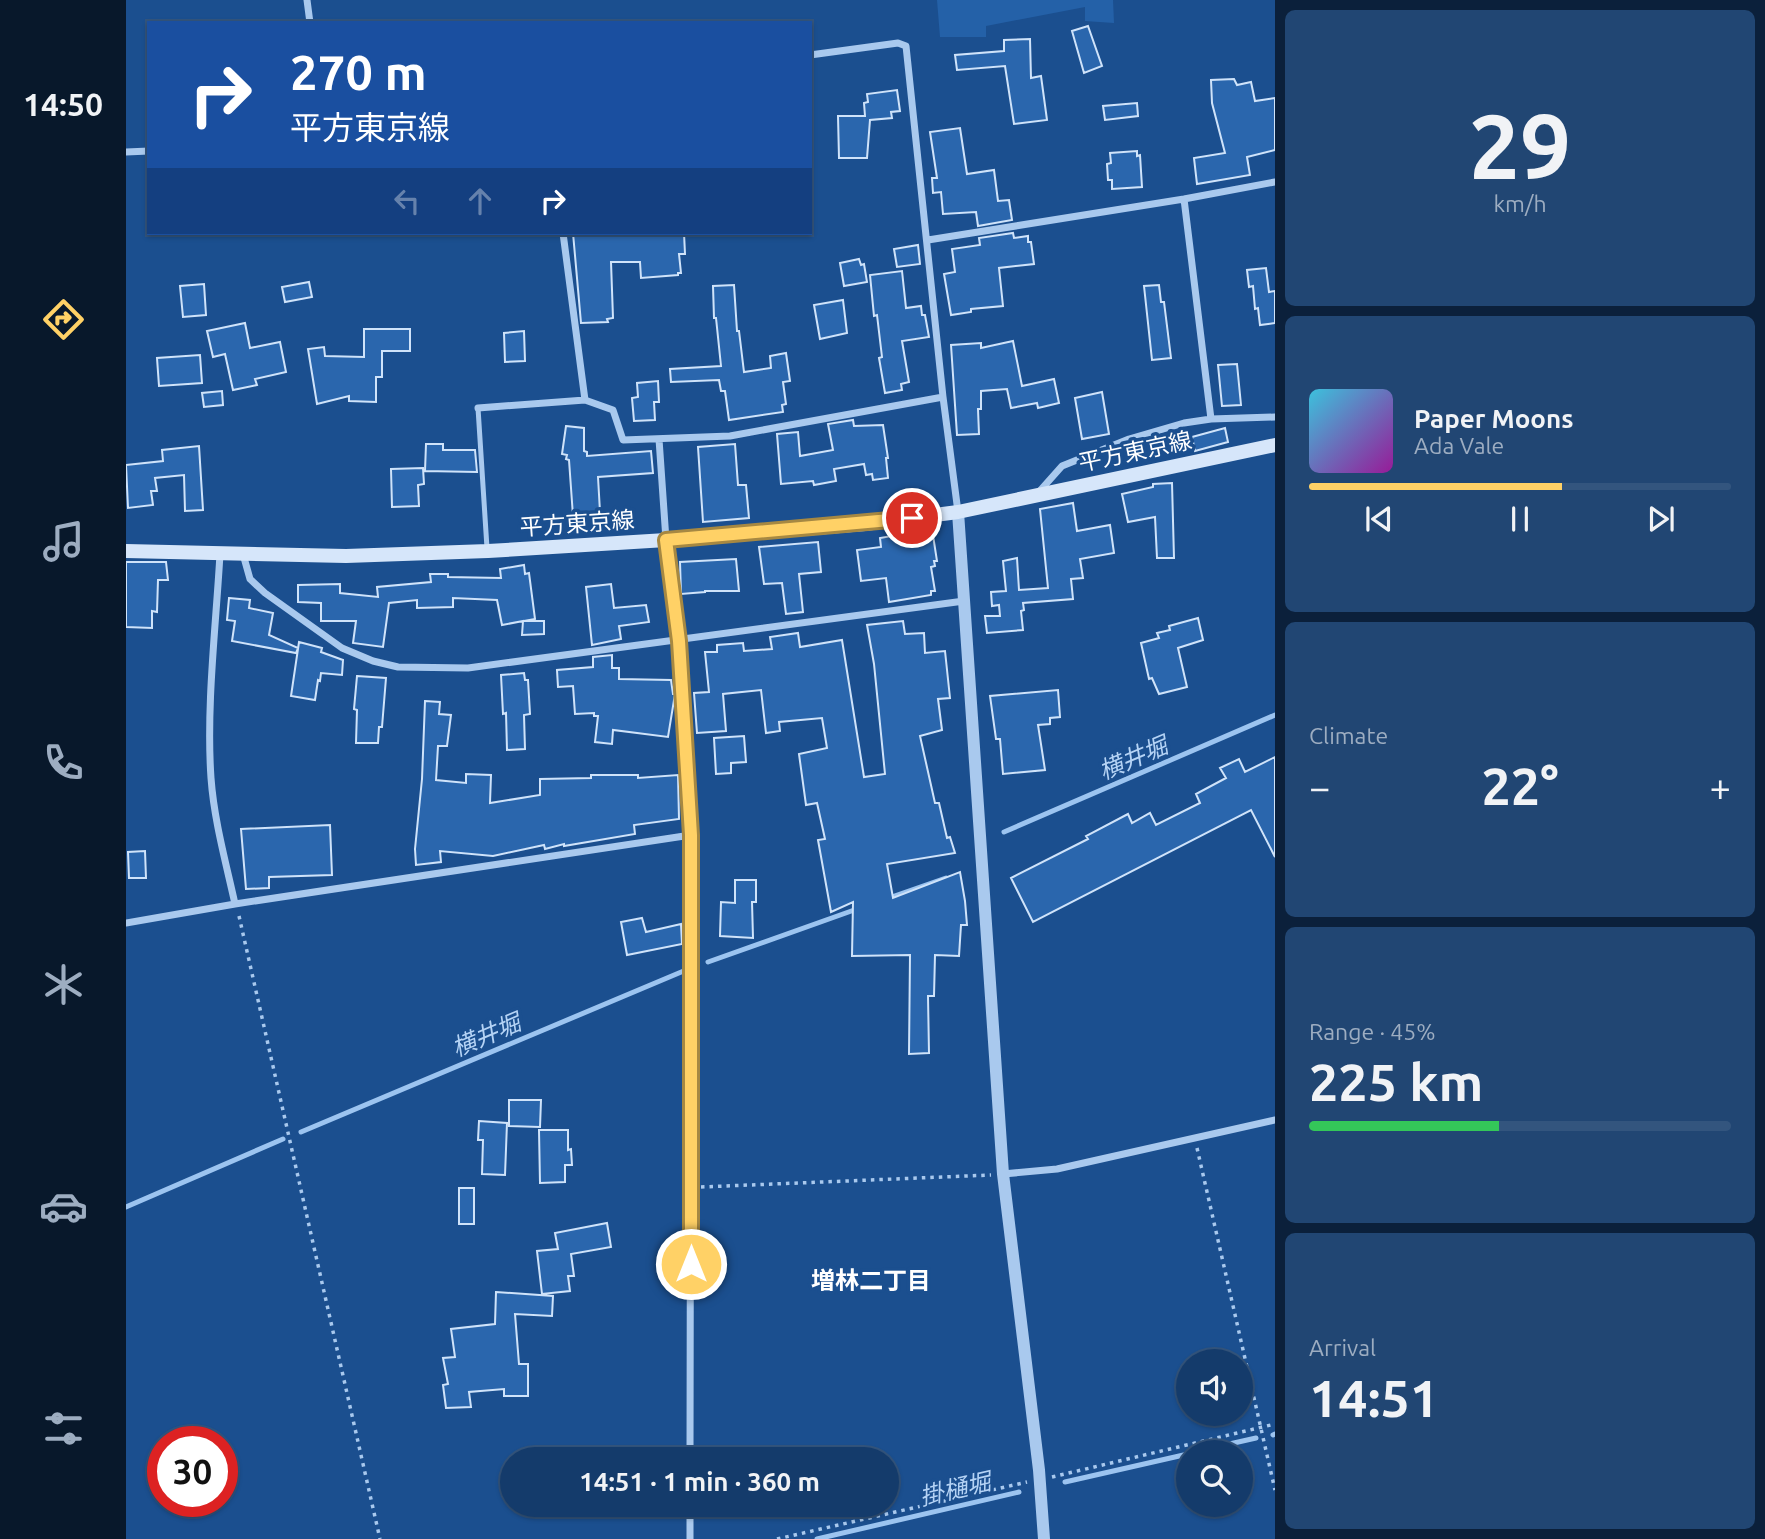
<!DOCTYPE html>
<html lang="en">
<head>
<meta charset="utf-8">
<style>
	:root { --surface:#143b6b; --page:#214673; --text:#f1f3f6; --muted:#9dadc1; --line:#33557e; --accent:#ffd166 }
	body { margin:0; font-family:Ubuntu,"Noto Sans JP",sans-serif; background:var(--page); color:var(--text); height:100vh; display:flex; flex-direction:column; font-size:26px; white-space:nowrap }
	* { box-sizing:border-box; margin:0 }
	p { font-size:23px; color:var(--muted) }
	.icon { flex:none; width:38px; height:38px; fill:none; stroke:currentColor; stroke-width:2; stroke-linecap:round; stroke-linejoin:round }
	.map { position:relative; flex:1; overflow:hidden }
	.panel { display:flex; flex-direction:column; gap:10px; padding:10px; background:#0b203b; width:490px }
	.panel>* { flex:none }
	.banner { position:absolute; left:21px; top:21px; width:665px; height:214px; border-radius:0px; box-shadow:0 2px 5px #0004,0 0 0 2px var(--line); background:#1a4fa0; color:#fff; overflow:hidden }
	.controls { position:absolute; left:1050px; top:1349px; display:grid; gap:14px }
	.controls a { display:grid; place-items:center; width:77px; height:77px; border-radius:50%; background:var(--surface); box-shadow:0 2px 5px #0004,0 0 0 2px var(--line); font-size:35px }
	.speed { position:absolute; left:21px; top:1426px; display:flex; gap:14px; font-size:35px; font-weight:700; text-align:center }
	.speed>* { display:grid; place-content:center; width:91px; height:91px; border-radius:50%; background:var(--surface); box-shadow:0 2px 5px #0004,0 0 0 2px var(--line); line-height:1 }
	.speed .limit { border:10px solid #d22; background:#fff; color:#111 }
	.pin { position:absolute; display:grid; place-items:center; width:60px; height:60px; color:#fff; margin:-30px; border:4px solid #fff; border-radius:50%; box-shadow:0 2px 7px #0007 }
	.me { position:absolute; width:77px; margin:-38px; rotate:0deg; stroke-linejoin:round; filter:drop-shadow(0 0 5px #0008) }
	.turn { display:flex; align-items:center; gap:24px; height:147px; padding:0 28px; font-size:32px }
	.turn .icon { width:91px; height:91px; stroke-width:2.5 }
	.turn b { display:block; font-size:49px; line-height:60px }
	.lanes { display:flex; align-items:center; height:66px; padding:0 28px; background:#0003; justify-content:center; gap:35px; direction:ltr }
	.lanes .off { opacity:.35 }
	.big { font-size:52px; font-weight:700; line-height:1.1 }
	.panel .tile { flex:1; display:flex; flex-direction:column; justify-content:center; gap:10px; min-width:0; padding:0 24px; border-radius:10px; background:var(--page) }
	.panel .dial { align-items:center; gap:0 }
	.dial b { font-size:91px; line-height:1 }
	.song { display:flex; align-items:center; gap:21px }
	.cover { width:84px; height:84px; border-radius:10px; background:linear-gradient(135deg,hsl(190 70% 55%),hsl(300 70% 35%)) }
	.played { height:7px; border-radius:4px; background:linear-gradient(90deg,var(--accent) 60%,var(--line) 60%) }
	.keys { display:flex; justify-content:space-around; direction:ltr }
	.heat { display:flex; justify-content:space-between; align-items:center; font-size:38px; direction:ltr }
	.charge { height:10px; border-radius:5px; background:linear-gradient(90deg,#34c759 45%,var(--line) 0) }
	.trip { position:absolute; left:374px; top:1447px; width:399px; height:70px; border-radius:35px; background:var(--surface); box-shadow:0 2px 5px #0004,0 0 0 2px var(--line); font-weight:700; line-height:70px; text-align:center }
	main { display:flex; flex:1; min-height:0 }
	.menu { display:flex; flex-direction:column; width:126px; justify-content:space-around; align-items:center; background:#08182b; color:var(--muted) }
	.menu .icon { width:49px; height:49px }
	.menu .selected { color:var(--accent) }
	.menu b { font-size:32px; color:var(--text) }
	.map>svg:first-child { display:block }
</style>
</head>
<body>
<main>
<nav class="menu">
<b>14:50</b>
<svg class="icon selected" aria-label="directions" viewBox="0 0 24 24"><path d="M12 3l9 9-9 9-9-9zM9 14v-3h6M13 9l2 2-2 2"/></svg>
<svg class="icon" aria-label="music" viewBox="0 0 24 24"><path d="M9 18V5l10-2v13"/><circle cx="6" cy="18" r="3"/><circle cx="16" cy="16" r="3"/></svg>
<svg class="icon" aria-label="phone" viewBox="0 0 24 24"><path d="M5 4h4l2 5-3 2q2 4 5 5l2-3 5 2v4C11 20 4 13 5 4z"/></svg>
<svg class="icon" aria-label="climate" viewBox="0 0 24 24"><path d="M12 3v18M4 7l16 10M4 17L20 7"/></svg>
<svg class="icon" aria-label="car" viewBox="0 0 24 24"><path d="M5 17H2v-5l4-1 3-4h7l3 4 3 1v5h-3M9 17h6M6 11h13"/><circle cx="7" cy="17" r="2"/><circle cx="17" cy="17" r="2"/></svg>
<svg class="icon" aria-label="filters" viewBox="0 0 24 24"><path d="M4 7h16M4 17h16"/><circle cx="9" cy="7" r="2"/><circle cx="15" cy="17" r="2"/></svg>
</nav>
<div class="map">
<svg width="1149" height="1539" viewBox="0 0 1149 1539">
	<rect width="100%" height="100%" fill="#1b4f8f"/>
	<path fill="#2461a8" d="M 811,0 L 987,0 L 988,23 L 959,21 L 959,7 L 860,26 L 860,37 L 814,37 Z"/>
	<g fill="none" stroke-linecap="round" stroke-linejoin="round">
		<path stroke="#9cc4f0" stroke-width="5" d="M 878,832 L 1149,715
			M 760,899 L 820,878
			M 582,962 L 731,909
			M 175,1132 L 560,970
			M 0,1207 L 157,1139
			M 1147,1435 L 1149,1434
			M 1068,1452 L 1130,1438
			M 939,1482 L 1062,1454
			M 691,1539 L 893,1492"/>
	</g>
	<path fill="#2a66ad" stroke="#cfe3fa" stroke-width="2" d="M 962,26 L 976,66 L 958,73 L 946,31 Z
		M 904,39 L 905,78 L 915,76 L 921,120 L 888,124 L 879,66 L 831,70 L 829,55 L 878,51 L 878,40 Z
		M 1108,79 L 1111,85 L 1125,82 L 1129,101 L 1149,98 L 1149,150 L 1121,157 L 1124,175 L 1071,184 L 1068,158 L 1099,153 L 1086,103 L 1085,80 Z
		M 771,90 L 774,111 L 765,112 L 766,118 L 744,120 L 741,158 L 713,158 L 712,116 L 739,116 L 738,103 L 742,102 L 741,94 Z
		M 1011,103 L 1012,116 L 979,120 L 977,106 Z
		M 834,128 L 841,174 L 868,170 L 872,201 L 883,200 L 886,220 L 852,226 L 850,212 L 817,214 L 815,192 L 807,193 L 806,178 L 811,178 L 804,132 Z
		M 1011,151 L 1011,156 L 1014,155 L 1016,187 L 986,189 L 986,180 L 982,180 L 981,164 L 985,163 L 984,153 Z
		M 447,233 L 558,233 L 559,254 L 553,254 L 555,273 L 552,273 L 552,275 L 515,278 L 514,262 L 485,262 L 487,318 L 481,319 L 482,322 L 455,323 Z
		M 887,233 L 888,238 L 902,236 L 902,242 L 905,242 L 908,264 L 873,268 L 877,306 L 845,309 L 845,312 L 825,315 L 818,274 L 829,272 L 826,249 L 854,245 L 853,238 Z
		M 792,245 L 794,264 L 771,267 L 768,249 Z
		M 733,259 L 735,265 L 738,264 L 741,282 L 718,286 L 714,263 Z
		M 1140,268 L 1143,292 L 1149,291 L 1149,323 L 1134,325 L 1132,308 L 1129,309 L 1127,286 L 1123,287 L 1121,270 Z
		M 776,271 L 780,308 L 795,306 L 796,315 L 799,315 L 803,337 L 776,341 L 783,382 L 775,384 L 776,390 L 759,393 L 753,358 L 756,357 L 751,315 L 748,316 L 744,275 Z
		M 183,282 L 186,297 L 159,302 L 156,287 Z
		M 78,284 L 80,315 L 57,317 L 54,286 Z
		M 608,285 L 611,331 L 613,331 L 618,372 L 645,368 L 644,356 L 660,353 L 664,381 L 657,382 L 660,404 L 656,405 L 657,412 L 603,420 L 599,391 L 595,391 L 593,380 L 545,382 L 544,369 L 595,366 L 590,318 L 588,318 L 587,286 Z
		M 1033,285 L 1035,302 L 1038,302 L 1045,358 L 1026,360 L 1018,286 Z
		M 717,300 L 721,333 L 694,339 L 688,305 Z
		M 119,323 L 124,348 L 154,342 L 160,372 L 129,379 L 131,385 L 107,390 L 99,354 L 87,357 L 81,331 Z
		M 238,329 L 284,329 L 284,351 L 256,351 L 256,377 L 250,377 L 250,402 L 223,401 L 223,396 L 191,404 L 182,349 L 198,347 L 199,356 L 238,357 Z
		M 398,331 L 399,361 L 379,362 L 378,333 Z
		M 887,341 L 896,386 L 928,379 L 933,403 L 912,408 L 911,403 L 885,408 L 881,389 L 855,391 L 855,409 L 852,409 L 853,434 L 831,435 L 825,345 L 855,343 L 855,348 Z
		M 74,355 L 76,383 L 33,386 L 31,358 Z
		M 1111,364 L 1115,405 L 1096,406 L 1092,365 Z
		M 532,381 L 533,402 L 528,402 L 529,420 L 508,421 L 506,398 L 512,397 L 511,383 Z
		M 96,391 L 97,405 L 78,407 L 76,393 Z
		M 976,392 L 983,434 L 956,439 L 949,398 Z
		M 727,420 L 728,426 L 757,425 L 762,458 L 760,458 L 762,478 L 747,480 L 746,474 L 740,475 L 738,464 L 708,469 L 710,481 L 688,485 L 687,481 L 655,484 L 651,434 L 672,432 L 674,456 L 707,450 L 702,424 Z
		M 440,426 L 458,428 L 458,451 L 461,452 L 461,456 L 525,451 L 527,473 L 472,477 L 474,512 L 447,516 L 443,460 L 440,459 L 441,455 L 436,454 Z
		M 1099,428 L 1102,442 L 1069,451 L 1066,437 Z
		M 300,444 L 317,444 L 317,450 L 349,450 L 351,472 L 299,471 Z
		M 609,444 L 612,485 L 620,485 L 623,518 L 577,522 L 572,447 Z
		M 73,446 L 77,510 L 59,511 L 58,475 L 29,478 L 31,491 L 25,491 L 27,505 L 2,508 L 0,465 L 37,461 L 36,450 Z
		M 297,468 L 298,484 L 292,485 L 293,506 L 266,507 L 265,469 Z
		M 1046,483 L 1048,558 L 1031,558 L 1029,517 L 1002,522 L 996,494 L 1027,487 L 1027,484 Z
		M 947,503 L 951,531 L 984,525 L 988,553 L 954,559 L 957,578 L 945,579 L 947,599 L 897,603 L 898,610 L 895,611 L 897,630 L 861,633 L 859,616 L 874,616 L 873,605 L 866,606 L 865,592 L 880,591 L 877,561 L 891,558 L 893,590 L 922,588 L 914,509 Z
		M 806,529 L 811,561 L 808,561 L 809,566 L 805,567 L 809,591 L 805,591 L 805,595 L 763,602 L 760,578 L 735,581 L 731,550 L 755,547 L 754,538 Z
		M 692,542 L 695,572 L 673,574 L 677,612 L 660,614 L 656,583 L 638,584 L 633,547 Z
		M 610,559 L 613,591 L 579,591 L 579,592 L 555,594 L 554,562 Z
		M 0,562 L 40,562 L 42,580 L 32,580 L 31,612 L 26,611 L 26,628 L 0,627 Z
		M 398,565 L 399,574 L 403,573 L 409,619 L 398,621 L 418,621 L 418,634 L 396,635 L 397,621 L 376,625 L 371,600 L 327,598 L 327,607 L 291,608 L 291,600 L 263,603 L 257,647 L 227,643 L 230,621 L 195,621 L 195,603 L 172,602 L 172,585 L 214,584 L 214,593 L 252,597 L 251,587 L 305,582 L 304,574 L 322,574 L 322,577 L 375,578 L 374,569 Z
		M 485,584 L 488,608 L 520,605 L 523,622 L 493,626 L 495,639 L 466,645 L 460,587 Z
		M 103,598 L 124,600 L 123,608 L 147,613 L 143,635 L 172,648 L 170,653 L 106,641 L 109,621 L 101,620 Z
		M 1072,618 L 1077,640 L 1052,648 L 1061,687 L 1033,694 L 1026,678 L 1023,679 L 1015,643 L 1033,638 L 1031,633 L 1044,630 L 1043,626 Z
		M 777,621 L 779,634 L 798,633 L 799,653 L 819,651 L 824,698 L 812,699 L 816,730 L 794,736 L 809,803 L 813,803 L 821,838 L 824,837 L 829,853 L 761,864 L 767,898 L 834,872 L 839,901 L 841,925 L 835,925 L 833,956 L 809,955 L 808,996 L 802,996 L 803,1053 L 783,1054 L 784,955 L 726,956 L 727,902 L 705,912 L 692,840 L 699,839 L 691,803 L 680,805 L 673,754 L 701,748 L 696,718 L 653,722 L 654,731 L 640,733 L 635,690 L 597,694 L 600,731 L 571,733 L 568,693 L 583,692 L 579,652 L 591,652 L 591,645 L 617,643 L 618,651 L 646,649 L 644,637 L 672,633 L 674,647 L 716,640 L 738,777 L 759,774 L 748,664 L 741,625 Z
		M 173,642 L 196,648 L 195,652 L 217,660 L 216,675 L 195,673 L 194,681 L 192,680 L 189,700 L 165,696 Z
		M 486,655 L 486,668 L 493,668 L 493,679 L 545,680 L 547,694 L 549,694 L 542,737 L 487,730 L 486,744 L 469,742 L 472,716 L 468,716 L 468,713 L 449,714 L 447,686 L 432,687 L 431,670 L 467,667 L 467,657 Z
		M 398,673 L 399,680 L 402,680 L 404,714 L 398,715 L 399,749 L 381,750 L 380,713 L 377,714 L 375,675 Z
		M 231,676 L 260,678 L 256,727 L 253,727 L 252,743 L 230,743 L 231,710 L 228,709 Z
		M 932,690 L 934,717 L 924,718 L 924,724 L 912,725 L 919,770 L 877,774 L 874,739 L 870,739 L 864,696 Z
		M 299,701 L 314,702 L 313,714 L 325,715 L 321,746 L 312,746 L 310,780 L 340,783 L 340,774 L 365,775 L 364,803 L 414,795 L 414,779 L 465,778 L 465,775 L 512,775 L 512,778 L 552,775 L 553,819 L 508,825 L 509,834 L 438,846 L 438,844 L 419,849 L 418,845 L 367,856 L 314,851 L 315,862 L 290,865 L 289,849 L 296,779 Z
		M 618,736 L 620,762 L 605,763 L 605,773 L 590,774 L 588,738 Z
		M 1149,757 L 1149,857 L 1125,810 L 907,922 L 885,878 L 962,839 L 960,836 L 1002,814 L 1006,823 L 1024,813 L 1030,825 L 1074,803 L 1070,794 L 1100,778 L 1094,768 L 1113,759 L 1119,772 Z
		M 204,825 L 206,875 L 143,877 L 143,888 L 120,889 L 115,829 Z
		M 19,851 L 20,878 L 3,878 L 2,852 Z
		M 609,880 L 630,880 L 630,902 L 626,902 L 627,938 L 594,936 L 595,902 L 609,903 Z
		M 516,918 L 520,932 L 555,924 L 556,944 L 501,955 L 495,922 Z
		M 383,1100 L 415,1100 L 414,1127 L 383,1126 Z
		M 353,1121 L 381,1123 L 379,1175 L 356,1174 L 357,1140 L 352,1140 Z
		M 413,1130 L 442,1130 L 442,1150 L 445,1149 L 446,1165 L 439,1165 L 439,1182 L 414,1183 Z
		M 333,1188 L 348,1188 L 348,1224 L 333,1224 Z
		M 481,1223 L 485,1247 L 445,1254 L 448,1276 L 442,1276 L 444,1291 L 416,1294 L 411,1251 L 432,1249 L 429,1233 Z
		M 370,1292 L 427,1296 L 426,1316 L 389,1314 L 393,1364 L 402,1364 L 402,1396 L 378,1396 L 378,1389 L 343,1392 L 345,1407 L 320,1408 L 317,1385 L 322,1384 L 317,1358 L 329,1357 L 325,1329 L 369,1324 Z"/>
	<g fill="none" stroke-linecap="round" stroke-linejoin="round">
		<path stroke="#a9c9ee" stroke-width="3.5" stroke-dasharray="3.5 5" stroke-linecap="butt" d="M 113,916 L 254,1539
			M 1071,1148 L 1149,1490
			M 575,1187 L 865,1175
			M 926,1477 L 1149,1424
			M 651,1539 L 901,1482"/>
		<path stroke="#a9c9ee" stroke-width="5" d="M 352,408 L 361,548"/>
		<path stroke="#a9c9ee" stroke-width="7" d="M 181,0 L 184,23
			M 684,55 L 772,43 L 780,46 L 817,397 L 832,512
			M 0,152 L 23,151
			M 1058,199 L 1085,419 L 1149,417
			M 437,233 L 459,400
			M 802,240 L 1058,199 L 1149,182
			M 352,408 L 459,400 L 487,410 L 497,440 L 604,436 L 817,397
			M 533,439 L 540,540 L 553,641 L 565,835 L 564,1460
			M 912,493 L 936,466 L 1003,439 L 1058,423 L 1085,419
			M 94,554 C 90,625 80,707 85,778 C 88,820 100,863 109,904
			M 117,554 L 124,579 L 139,593 L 216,648 L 247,661 L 272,667 L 342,668 L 838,601
			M 0,923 L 109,904 L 565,835
			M 877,1174 L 931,1169 L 1149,1120
			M 564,1505 L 564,1539"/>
		<path stroke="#a9c9ee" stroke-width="12" d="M 832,512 L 877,1174 L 913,1470 L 918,1539"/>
		<path stroke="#d6e6fa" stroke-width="14" d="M 0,551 L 220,556 L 362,551 L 540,540 L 739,524 L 832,512 L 1149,445"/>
	</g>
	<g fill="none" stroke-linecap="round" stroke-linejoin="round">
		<g stroke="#a68842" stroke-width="18">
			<path id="route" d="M 565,1264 L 565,835 L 553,641 L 540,540 L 786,518"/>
		</g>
		<use href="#route" stroke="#ffd166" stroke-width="12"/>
	</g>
	<g text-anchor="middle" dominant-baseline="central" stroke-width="7" stroke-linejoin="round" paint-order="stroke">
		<g font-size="23" fill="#fff" stroke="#1b4f8f">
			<text transform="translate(1009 451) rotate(-12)">平方東京線</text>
			<text transform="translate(451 523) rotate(-4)">平方東京線</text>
		</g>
		<g font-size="24" font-style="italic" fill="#b5d3f5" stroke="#1b4f8f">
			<text transform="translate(1007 758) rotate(-23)">横井堀</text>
			<text transform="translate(360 1035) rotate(-23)">横井堀</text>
			<text transform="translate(829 1489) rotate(-13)">掛樋堀</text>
		</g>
		<g font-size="24" font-weight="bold" fill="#fff" stroke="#1b4f8f">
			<text x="745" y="1280">増林二丁目</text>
		</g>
	</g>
</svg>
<div class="controls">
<a><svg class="icon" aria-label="sound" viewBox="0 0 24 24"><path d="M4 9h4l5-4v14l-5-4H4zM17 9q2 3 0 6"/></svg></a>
<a><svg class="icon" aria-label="search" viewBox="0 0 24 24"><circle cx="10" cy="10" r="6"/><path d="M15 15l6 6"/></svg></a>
</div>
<div class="speed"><div class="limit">30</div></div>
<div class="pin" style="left:786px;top:518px;background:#d93025"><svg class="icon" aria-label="arrive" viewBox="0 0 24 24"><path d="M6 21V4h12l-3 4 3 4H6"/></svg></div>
<svg class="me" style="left:565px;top:1264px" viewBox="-20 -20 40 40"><circle r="17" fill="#ffd166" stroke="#fff" stroke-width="3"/><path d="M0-11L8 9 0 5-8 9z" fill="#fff"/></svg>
<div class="trip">14:51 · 1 min · 360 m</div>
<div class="banner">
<div class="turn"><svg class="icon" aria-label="right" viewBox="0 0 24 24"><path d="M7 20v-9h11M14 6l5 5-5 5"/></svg><div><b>270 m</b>平方東京線</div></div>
<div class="lanes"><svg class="icon off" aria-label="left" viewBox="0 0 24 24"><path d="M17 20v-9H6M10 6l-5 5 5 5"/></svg><svg class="icon off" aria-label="ahead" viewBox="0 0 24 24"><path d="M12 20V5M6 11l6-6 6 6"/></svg><svg class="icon" aria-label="right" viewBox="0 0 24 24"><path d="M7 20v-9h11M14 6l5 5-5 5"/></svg></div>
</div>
</div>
<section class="panel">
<div class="tile dial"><b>29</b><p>km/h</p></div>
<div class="tile">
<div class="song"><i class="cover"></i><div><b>Paper Moons</b><p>Ada Vale</p></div></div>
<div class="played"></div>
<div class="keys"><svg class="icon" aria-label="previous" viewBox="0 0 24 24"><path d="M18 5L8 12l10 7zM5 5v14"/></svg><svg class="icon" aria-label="pause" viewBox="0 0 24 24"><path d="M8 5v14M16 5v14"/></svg><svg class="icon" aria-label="next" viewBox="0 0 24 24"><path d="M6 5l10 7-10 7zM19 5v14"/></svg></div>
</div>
<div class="tile"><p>Climate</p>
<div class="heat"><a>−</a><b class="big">22°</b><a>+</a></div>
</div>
<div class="tile"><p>Range · 45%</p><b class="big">225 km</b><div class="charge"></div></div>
<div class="tile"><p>Arrival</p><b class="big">14:51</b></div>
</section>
</main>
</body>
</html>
